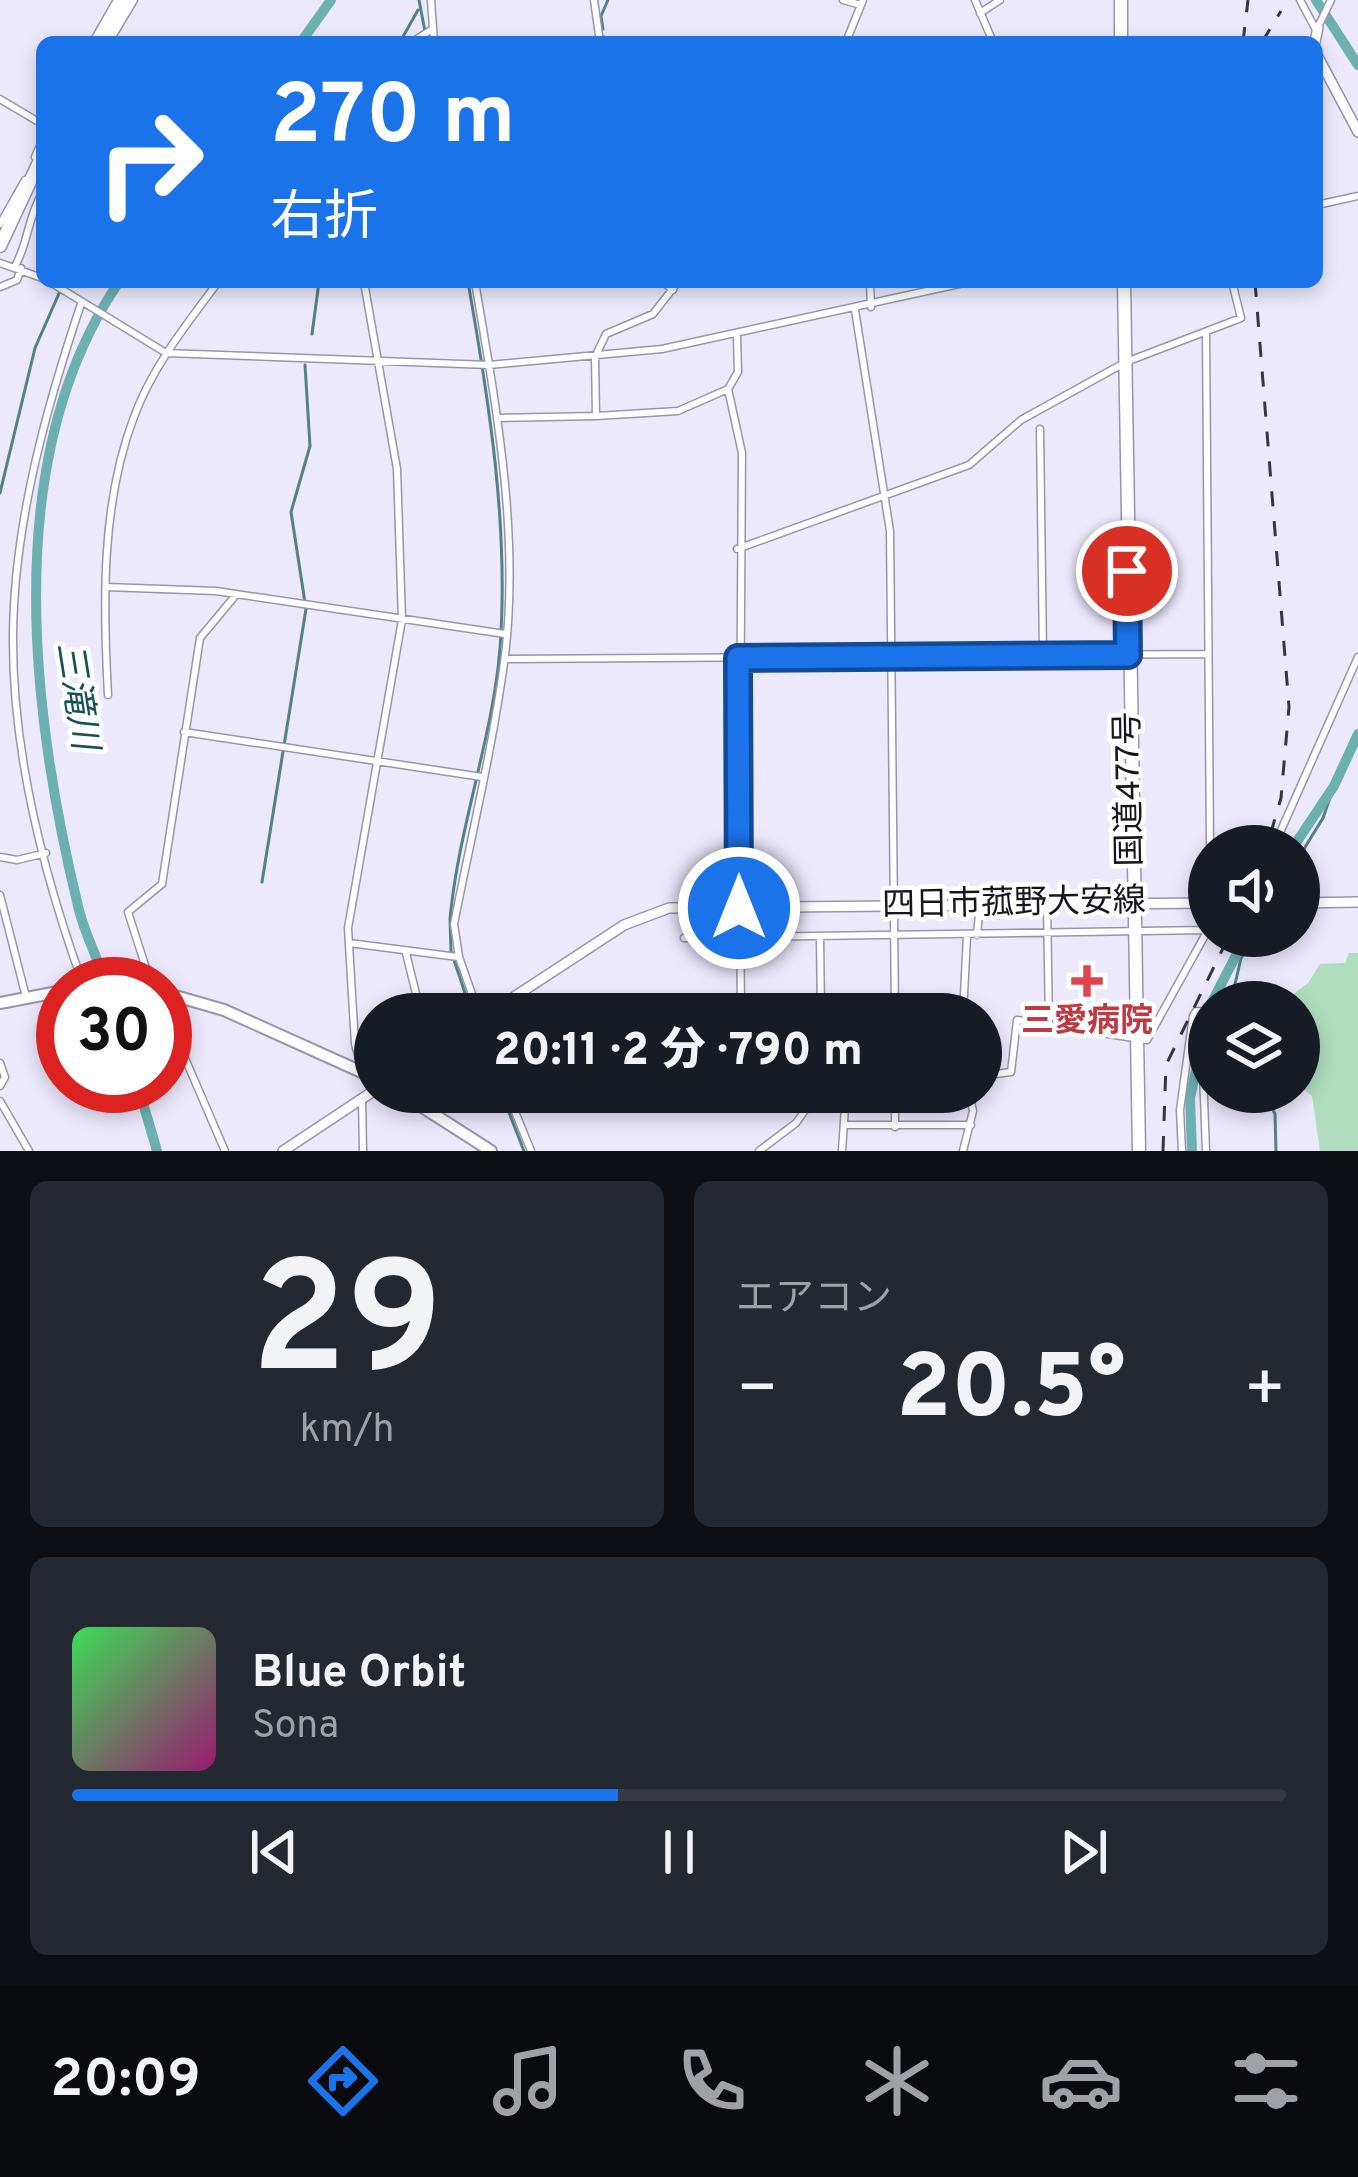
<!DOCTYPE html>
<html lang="ja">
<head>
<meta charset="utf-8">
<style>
	:root { --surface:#171b24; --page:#242831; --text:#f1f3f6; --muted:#9ea1a6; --line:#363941; --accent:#1a73e8 }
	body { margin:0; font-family:Overpass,"Noto Sans JP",sans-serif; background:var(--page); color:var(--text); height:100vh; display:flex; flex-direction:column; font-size:45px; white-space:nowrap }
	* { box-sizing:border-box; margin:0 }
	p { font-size:39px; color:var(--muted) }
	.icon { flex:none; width:66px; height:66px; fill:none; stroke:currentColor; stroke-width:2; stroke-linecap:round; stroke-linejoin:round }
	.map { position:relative; height:1151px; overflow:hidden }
	.drawer { display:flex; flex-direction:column; gap:30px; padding:30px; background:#0d0f14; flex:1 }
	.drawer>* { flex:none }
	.top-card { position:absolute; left:36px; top:36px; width:1287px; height:252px; border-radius:18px; box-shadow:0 6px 18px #0003; background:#1a73e8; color:#fff; overflow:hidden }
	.fabs { position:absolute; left:1188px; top:825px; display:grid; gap:24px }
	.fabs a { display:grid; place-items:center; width:132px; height:132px; border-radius:50%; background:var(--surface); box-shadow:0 6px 18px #0003; font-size:60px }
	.speed { position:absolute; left:36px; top:957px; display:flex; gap:24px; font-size:60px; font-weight:700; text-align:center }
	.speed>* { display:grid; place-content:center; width:156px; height:156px; border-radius:50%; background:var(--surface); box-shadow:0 6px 18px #0003; line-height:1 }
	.speed .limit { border:18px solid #d22; background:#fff; color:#111 }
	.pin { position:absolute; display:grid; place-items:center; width:102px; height:102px; color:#fff; margin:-51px; border:6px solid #fff; border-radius:50%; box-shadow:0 3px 12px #0007 }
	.me { position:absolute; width:132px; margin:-66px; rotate:0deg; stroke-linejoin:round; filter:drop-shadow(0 0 9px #0008) }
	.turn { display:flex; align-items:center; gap:42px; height:252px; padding:0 36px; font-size:54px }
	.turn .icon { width:156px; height:156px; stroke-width:2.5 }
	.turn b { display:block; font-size:84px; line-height:102px }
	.big { font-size:90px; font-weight:800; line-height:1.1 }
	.drawer .tile { flex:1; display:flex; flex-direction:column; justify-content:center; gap:18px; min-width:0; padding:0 42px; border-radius:18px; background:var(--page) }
	.drawer .dial { align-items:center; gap:0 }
	.dial b { font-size:156px; line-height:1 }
	.song { display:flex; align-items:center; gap:36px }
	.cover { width:144px; height:144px; border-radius:18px; background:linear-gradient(135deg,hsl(130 70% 55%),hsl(320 70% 35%)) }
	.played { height:12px; border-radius:6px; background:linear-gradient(90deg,var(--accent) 45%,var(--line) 45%) }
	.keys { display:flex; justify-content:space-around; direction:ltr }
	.heat { display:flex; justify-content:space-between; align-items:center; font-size:66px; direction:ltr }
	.drawer .tiles { flex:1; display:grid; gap:30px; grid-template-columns:1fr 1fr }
	.tile:last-child { grid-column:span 2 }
	.trip { position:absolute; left:354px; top:993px; width:648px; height:120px; border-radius:60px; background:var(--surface); box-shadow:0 6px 18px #0003; font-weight:800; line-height:120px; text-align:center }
	.tab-bar { display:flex; height:192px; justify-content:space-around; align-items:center; background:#090b0e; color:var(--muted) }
	.tab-bar .icon { width:84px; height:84px }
	.tab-bar .active { color:var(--accent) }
	.tab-bar b { font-size:54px; color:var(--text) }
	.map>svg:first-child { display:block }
</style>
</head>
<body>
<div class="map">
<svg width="1358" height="1151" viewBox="0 0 1358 1151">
	<rect width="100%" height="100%" fill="#ede9fd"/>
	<path fill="#b0ddbe" d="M 1349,953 L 1358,953 L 1358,1151 L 1320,1151 L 1312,1096 L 1299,1086 L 1299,1002 L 1283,1002 L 1308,983 L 1320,964 L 1345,963 Z"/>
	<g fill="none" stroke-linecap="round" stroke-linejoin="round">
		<path stroke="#538286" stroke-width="3" d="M 419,0 L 427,42
			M 603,29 L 601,16 L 608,0
			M 604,37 L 605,42
			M 400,42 L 418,10
			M 468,282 C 489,401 509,527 500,648 C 493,737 458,829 450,919 L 451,951 L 472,1014
			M 312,334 L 319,282
			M 0,493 L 35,348 L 64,282
			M 1299,857 L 1323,818 L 1334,786
			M 262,882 L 306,609 L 291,512 L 310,446 L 305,365
			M 1231,1002 L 1241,958 L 1257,936
			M 501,1092 L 524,1151
			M 1264,1092 L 1275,1114 L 1276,1151"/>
		<path stroke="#6db0b2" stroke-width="10" d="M 1316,0 L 1358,65
			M 301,42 L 331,0
			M 1294,846 L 1334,786 L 1358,734
			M 106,984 C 98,958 84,933 78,906 C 31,712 0,456 119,282
			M 1212,1002 L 1246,936
			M 138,1086 L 157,1151
			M 1192,1151 L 1190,1098 L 1209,1010"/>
		<g stroke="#9894ab" stroke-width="9">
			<path id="street" d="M 431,0 L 434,42
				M 594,0 L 600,42
				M 843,0 L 861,5
				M 975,0 L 993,42
				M 1300,0 L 1315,28
				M 980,13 L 1000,0
				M 1318,27 L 1331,0
				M 93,42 L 117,0
				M 109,42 L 134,0
				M 412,42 L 431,30
				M 846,42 L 863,0
				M 0,99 L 42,124
				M 35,157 L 42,141
				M 1317,205 L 1358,196
				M 0,224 L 25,180
				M 0,263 L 42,278
				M 15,266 C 28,244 27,220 42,193
				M 50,282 L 166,353 L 489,365 L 662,349 L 968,282
				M 475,282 C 496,405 521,539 504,663 C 492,751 471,837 454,924 L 459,957 L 479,1014
				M 663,282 L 673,290
				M 870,282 L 871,307
				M 0,287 L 17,280 L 21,268
				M 81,304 C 46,408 14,524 13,635 C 12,750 44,876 83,984
				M 855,310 L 890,531 L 895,1014
				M 1206,332 L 1210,846
				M 737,336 L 738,372 L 728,389 L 742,453 L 739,908
				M 596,416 L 678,411 L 728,389
				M 497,418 L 596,416 L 595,357 L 606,334 L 653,314 L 678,282
				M 1040,429 L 1043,654
				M 737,549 L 969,465 L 1021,420 L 1126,362 L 1241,318 L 1232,282
				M 106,587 L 216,591 L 505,634
				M 505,659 L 1208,654
				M 108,695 C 103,604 101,503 134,417 C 152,367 187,324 218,282
				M 184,732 L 482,777
				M 1274,846 L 1358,657
				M 0,857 L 17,860 L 46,853
				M 0,895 L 26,997
				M 1047,905 L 1049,1025
				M 740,908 L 741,1014
				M 977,935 L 979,914 L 1009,908
				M 820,937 L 821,1014
				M 684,938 L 1207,930
				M 349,943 L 458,957
				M 406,953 L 421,1014
				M 151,984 L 128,912 L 162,884 L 200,638 L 235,596
				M 165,1012 L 225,1151
				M 963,1014 L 967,936
				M 0,1063 L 5,1077 L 0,1086
				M 362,1069 L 355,1044 L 348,928 L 402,620 L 397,469 L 364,282
				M 981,1076 L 1011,1072 L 1017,1020 L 1147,1040 L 1209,928
				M 507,1092 L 531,1151
				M 895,1092 L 895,1127
				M 362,1099 L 363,1151
				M 0,1101 L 29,1151
				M 846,1125 L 971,1125
				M 759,1151 L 796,1123 L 818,1092
				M 842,1151 L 846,1092
				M 963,1151 L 973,1111 L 969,1092
				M 1182,1151 L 1180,1110 L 1193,1016 L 1196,1011 L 1209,1012
				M 1206,1151 L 1203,1073 L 1209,1039"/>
		</g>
		<g stroke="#9894ab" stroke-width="12">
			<path id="secondary" d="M 1315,42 L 1318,27
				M 1317,55 L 1358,132
				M 1299,903 L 1358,902
				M 488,1014 L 624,925 L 669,908 L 1209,903
				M 283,1151 L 375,1090"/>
		</g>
		<g stroke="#9894ab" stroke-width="14">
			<path id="primary" d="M 113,984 L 139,984
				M 165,993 L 224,1010 L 375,1078
				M 0,1003 L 63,991
				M 399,1092 L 491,1151"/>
		</g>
		<g stroke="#9894ab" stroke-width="15">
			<path id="highway" d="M 1121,0 L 1121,42
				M 101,42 L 125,0
				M 0,246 L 42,156
				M 1124,282 L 1139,1151"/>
		</g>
		<use href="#street" stroke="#fff" stroke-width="6"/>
		<use href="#secondary" stroke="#fff" stroke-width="9"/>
		<use href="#primary" stroke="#fff" stroke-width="10"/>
		<use href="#highway" stroke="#fff" stroke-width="12"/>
		<path stroke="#373640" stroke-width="3" stroke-dasharray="15 15" stroke-linecap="butt" d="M 1243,42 L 1248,0
			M 1262,42 L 1281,11
			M 1255,282 L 1289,707 L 1281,798 L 1267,846
			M 1163,1151 L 1166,1065 L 1229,936"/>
	</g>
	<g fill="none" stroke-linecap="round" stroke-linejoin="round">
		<g stroke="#114b97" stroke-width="30">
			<path id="route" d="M 739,908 L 738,658 L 1128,655 L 1127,571"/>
		</g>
		<use href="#route" stroke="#1a73e8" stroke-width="21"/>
	</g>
	<path fill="#e0444e" stroke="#fff" stroke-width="4.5" d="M1081 963h12v12h12v12h-12v12h-12v-12h-12v-12h12z"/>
	<g text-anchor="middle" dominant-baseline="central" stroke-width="9" stroke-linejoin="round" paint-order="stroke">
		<g font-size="33" fill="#17161e" stroke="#fff">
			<text transform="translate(1131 789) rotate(-91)">国道477号</text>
			<text transform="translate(1014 905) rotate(-1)">四日市菰野大安線</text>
		</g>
		<g font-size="33" font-weight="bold" fill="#be3a42" stroke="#fff">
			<text x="1087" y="1023">三愛病院</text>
		</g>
		<g font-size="36" font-style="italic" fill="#165153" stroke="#fff">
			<text transform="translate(75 696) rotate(81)">三滝川</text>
		</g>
	</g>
</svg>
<div class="fabs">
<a><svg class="icon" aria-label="sound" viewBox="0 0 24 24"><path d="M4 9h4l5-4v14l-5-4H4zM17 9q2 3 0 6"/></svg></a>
<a><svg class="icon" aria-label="layers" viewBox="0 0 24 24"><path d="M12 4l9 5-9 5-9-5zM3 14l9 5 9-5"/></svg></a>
</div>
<div class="speed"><div class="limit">30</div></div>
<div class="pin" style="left:1127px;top:571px;background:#d93025"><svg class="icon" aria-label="arrive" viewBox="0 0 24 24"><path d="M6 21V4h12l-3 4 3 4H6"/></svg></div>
<svg class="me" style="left:739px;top:908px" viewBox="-20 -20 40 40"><circle r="17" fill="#1a73e8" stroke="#fff" stroke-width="3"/><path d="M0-11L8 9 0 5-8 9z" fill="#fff"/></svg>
<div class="trip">20:11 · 2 分 · 790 m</div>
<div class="top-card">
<div class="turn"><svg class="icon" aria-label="right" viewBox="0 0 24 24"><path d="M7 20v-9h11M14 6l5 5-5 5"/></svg><div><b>270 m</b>右折</div></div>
</div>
</div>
<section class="drawer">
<div class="tiles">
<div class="tile dial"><b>29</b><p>km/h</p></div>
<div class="tile"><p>エアコン</p>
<div class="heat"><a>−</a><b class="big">20.5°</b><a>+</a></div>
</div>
<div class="tile">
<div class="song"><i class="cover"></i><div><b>Blue Orbit</b><p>Sona</p></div></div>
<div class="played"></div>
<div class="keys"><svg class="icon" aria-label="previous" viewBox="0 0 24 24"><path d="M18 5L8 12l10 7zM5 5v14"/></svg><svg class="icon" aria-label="pause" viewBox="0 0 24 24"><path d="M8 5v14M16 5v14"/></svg><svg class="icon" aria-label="next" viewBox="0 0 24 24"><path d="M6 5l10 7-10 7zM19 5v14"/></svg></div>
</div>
</div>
</section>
<nav class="tab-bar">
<b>20:09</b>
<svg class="icon active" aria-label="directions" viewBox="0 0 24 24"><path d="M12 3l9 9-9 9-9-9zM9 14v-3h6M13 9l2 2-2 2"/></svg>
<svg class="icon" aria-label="music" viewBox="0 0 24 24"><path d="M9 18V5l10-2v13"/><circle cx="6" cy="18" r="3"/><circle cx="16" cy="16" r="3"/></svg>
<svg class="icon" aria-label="phone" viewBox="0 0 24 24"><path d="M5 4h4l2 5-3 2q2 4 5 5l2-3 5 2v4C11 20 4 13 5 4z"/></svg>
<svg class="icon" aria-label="climate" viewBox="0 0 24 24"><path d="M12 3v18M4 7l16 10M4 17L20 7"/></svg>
<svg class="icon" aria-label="car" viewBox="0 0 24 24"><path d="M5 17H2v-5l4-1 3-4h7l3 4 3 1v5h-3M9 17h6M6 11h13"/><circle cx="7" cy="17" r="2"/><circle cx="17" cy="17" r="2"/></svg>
<svg class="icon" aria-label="filters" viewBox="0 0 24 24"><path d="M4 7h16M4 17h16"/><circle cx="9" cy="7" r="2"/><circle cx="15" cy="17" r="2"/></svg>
</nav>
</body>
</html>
